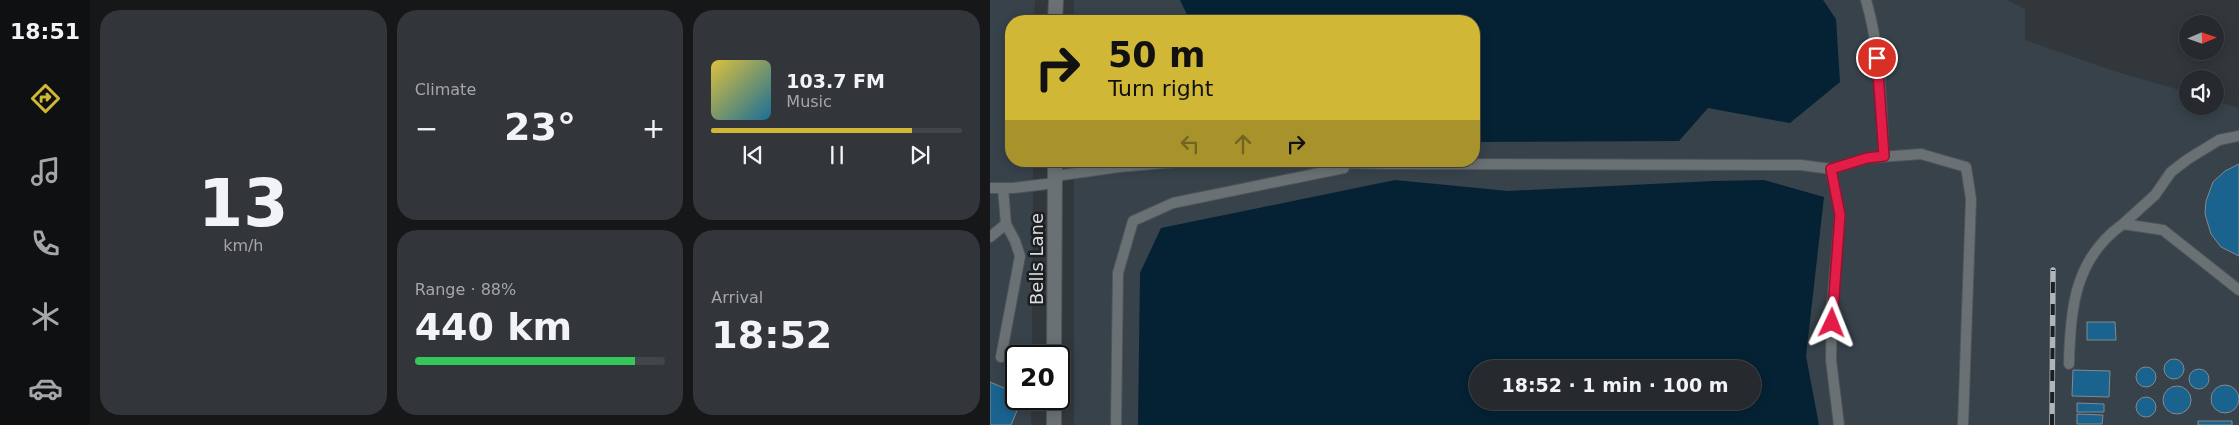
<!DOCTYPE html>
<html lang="en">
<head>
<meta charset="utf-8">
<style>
	:root { --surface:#26292d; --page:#323539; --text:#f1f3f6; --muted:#a4a6aa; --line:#424549; --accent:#d1b736 }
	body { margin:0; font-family:"DejaVu Sans",sans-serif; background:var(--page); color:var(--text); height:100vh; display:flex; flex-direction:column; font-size:19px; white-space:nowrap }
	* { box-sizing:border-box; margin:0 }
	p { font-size:16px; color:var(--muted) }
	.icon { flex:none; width:28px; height:28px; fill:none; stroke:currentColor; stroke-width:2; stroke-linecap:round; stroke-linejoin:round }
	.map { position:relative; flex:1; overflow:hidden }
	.sheet { display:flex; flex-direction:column; gap:10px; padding:10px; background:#151719; width:900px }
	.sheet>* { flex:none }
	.banner { position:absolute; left:15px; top:15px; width:475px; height:152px; border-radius:20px; box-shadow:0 2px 12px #0003,0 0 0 1px var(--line); background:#d1b736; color:#111; overflow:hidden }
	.needle { width:32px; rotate:88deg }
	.fabs { position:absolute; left:1189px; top:15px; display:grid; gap:10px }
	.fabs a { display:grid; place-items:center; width:45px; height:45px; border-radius:50%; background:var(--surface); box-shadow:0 2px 12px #0003,0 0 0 1px var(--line); font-size:25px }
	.speed { position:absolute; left:15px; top:345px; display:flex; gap:10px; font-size:25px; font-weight:700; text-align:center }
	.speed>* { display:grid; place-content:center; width:65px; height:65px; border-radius:50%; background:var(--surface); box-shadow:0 2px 12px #0003,0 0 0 1px var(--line); line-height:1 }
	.speed .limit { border:2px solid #111; border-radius:8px; background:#fff; color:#111 }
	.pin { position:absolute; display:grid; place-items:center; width:42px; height:42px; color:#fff; margin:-21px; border:2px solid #fff; border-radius:50%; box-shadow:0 1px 5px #0007 }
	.me { position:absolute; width:55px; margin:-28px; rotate:2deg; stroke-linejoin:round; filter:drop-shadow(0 0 4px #0008) }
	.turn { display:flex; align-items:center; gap:18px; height:105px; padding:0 20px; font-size:22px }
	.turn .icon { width:65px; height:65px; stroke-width:2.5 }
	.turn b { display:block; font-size:35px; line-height:42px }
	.lanes { display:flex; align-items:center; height:48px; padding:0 20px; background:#0003; justify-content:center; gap:25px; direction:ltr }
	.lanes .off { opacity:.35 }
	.big { font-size:38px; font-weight:600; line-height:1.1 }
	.sheet .tile { flex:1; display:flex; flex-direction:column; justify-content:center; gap:8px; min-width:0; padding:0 18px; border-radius:20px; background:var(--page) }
	.sheet .dial { align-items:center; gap:0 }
	.dial b { font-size:65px; line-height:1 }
	.song { display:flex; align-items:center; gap:15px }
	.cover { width:60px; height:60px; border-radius:8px; background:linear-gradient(135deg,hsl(50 70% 55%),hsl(200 70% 35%)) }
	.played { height:5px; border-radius:2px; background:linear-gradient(90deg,var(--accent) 80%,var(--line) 80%) }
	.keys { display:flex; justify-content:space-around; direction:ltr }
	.heat { display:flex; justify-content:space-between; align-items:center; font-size:28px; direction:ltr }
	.charge { height:8px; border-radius:4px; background:linear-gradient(90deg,#34c759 88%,var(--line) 0) }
	.sheet .tiles { flex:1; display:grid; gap:10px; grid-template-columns:repeat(3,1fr) }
	.tile:first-child { grid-row:span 2 }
	.trip { position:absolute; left:479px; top:360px; width:292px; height:50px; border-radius:25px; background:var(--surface); box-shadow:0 2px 12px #0003,0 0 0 1px var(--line); font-weight:600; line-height:50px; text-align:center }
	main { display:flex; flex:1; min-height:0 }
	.tab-bar { display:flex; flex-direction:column; width:90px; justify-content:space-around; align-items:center; background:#0f1012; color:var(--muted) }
	.tab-bar .icon { width:35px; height:35px }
	.tab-bar .current { color:var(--accent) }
	.tab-bar b { font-size:22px; color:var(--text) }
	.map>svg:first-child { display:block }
</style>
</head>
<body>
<main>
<nav class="tab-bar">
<b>18:51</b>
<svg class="icon current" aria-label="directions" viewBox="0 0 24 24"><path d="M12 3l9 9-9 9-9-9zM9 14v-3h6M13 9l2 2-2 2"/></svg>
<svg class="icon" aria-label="music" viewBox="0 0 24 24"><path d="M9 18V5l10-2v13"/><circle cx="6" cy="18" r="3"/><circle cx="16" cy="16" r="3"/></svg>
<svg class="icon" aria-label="phone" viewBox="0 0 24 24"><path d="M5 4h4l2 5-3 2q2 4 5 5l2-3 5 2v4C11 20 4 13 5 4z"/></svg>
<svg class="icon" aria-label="climate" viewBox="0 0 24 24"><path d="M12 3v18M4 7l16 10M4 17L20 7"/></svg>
<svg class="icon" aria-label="car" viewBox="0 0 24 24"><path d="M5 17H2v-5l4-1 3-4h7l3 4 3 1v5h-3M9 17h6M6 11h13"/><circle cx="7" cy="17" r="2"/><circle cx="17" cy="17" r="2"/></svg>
</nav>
<section class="sheet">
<div class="tiles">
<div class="tile dial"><b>13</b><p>km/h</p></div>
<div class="tile"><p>Climate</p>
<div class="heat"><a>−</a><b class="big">23°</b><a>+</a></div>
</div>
<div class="tile">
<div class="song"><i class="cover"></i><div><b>103.7 FM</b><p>Music</p></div></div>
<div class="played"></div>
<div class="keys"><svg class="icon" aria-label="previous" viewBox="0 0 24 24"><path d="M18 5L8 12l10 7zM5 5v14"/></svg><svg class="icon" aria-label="pause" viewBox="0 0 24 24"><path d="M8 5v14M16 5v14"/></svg><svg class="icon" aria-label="next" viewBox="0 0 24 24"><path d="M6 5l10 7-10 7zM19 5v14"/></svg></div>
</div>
<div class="tile"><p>Range · 88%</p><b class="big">440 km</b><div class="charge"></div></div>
<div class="tile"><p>Arrival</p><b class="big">18:52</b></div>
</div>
</section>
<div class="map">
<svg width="1249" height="425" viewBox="0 0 1249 425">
	<rect width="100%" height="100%" fill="#32373c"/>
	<path fill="#37424b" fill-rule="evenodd" d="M 0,0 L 45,0 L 44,21 L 21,21 L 21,161 L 43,161 L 42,356 L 26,356 L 26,399 L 41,399 L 41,425 L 0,425 Z
		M 84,0 L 1017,0 L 1035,9 L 1035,40 L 1127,72 L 1197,92 L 1198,106 L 1225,106 L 1225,101 L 1249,108 L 1249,425 L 84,425 L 84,161 L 484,161 L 484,21 L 84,21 ZM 488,369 L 762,369 L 762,401 L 488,401 Z"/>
	<path fill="#042234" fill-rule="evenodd" d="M 190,0 L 833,0 L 846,19 L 850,82 L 800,123 L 718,108 L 689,141 L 484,142 L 484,21 L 200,21 Z
		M 405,180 L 518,191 L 723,181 L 774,180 L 834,197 L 816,356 L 829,425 L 148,425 L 150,273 L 171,228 ZM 488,369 L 762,369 L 762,401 L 488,401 Z"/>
	<path fill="#19638e" stroke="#838a8f" d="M 1249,164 L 1249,256 L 1231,247 L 1221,234 L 1215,214 L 1216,201 L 1223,182 L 1235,171 Z
		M 1097,322 L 1125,322 L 1126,340 L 1097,340 Z
		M1174 369a10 10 0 1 1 20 0a10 10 0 1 1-20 0Z
		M1146 377a10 10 0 1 1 20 0a10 10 0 1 1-20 0Z
		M1199 379a10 10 0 1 1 20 0a10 10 0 1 1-20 0Z
		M 1083,370 L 1120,371 L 1119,397 L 1082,396 Z
		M 0,382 L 26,393 L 26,399 L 32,399 L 21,425 L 0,425 Z
		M1221 399a14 14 0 1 1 28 0a14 14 0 1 1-28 0Z
		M1173 400a14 14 0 1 1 28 0a14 14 0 1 1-28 0Z
		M1146 407a10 10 0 1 1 20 0a10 10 0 1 1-20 0Z
		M 1087,403 L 1114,404 L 1114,412 L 1087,412 Z
		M 1087,414 L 1113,415 L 1112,424 L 1087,424 Z
		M 1208,421 L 1242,421 L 1242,425 L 1208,425 Z"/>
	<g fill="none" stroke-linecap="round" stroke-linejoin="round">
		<g stroke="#505458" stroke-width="12">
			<path id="service" d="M 876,0 C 891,51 891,104 894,157
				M 268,161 L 398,164 L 811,165 L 841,169 L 850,215 L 842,305 L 841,360 L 849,425
				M 841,169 L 877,158 L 931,154 L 976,167 L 981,199 L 973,425
				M 65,176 L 129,167 L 197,161
				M 0,188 L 23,188 L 65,183
				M 1133,224 L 1165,195 L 1181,172 L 1198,159 L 1229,140 L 1249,136
				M 0,237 L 16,224
				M 11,357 L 30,256 L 25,241 L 16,224 L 13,188
				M 1079,364 C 1080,308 1085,258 1133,224 L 1173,230 L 1249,290
				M 126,425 L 128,273 L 143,221 L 183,203 L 354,168"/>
		</g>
		<g stroke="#505458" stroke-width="16">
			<path id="tertiary" d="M 65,21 L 66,0
				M 64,356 L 65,161
				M 64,425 L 64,399"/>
		</g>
		<use href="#service" stroke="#6a7175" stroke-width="10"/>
		<use href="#tertiary" stroke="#6a7175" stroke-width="14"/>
		<g stroke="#b1b4b8" stroke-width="5.5">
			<path id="rail" d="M 1062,425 L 1063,270"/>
		</g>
		<use href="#rail" stroke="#1c1e20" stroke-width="4" stroke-dasharray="11" stroke-linecap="butt"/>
	</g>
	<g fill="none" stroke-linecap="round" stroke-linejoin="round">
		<g stroke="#92132f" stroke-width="12">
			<path id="route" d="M 842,323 L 850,215 L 841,169 L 877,158 L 894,156 L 887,58"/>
		</g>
		<use href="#route" stroke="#e11d48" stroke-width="9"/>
	</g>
	<g text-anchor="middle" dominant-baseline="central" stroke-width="5" stroke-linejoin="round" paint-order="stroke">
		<g font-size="18" fill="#dadde0" stroke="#1c1e20">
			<text transform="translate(46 259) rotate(-90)">Bells Lane</text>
		</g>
	</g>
</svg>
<div class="fabs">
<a><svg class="needle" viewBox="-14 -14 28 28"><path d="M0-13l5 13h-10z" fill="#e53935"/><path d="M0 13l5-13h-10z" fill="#a4a6aa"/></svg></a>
<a><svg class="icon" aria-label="sound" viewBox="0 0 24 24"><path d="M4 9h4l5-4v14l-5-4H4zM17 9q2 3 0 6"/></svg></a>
</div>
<div class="speed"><div class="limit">20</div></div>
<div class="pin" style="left:887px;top:58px;background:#d93025"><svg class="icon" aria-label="arrive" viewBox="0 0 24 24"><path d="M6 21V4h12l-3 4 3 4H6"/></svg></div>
<svg class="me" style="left:842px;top:323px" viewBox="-20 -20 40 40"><path d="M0-17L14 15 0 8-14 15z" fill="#e11d48" stroke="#fff" stroke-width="4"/></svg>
<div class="trip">18:52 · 1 min · 100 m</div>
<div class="banner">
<div class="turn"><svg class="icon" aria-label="right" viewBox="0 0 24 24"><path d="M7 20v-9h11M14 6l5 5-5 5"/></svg><div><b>50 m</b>Turn right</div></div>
<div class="lanes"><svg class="icon off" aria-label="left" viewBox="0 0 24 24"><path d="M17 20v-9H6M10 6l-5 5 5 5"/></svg><svg class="icon off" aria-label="ahead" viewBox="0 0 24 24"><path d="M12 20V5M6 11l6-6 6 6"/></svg><svg class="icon" aria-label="right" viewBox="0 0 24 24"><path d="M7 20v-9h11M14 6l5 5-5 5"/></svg></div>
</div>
</div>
</main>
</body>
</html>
